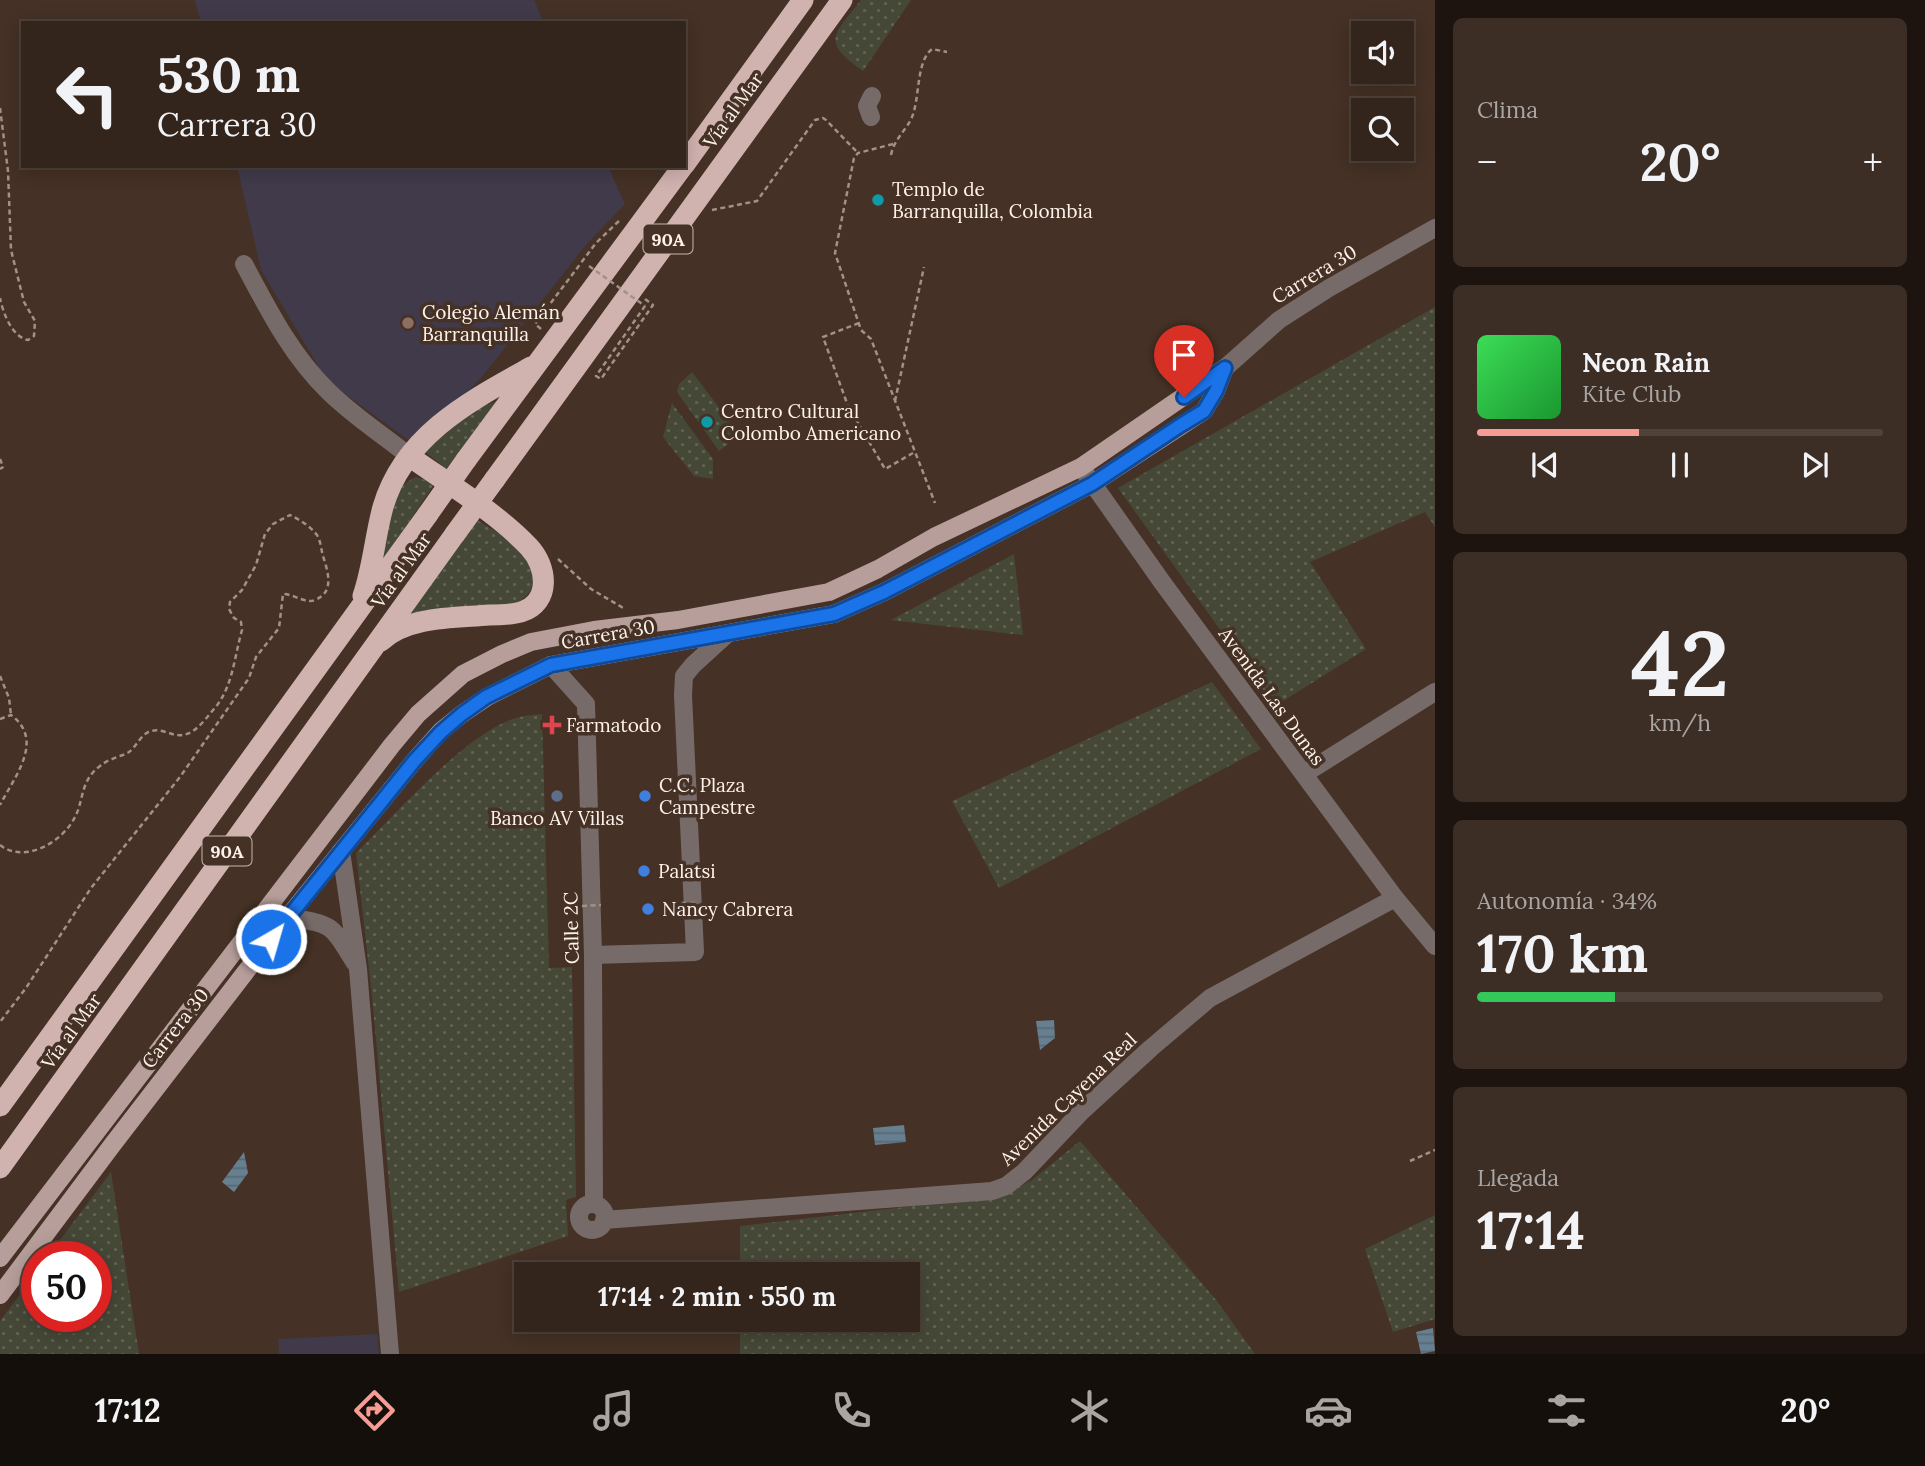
<!DOCTYPE html>
<html lang="es">
<head>
<meta charset="utf-8">
<style>
	:root { --surface:#34251c; --page:#3c2d25; --text:#f1f3f6; --muted:#a9a5a3; --line:#4e423b; --accent:#f59c94 }
	body { margin:0; font-family:Lora,serif; background:var(--page); color:var(--text); height:100vh; display:flex; flex-direction:column; font-size:26px; white-space:nowrap }
	* { box-sizing:border-box; margin:0 }
	p { font-size:23px; color:var(--muted) }
	.icon { flex:none; width:38px; height:38px; fill:none; stroke:currentColor; stroke-width:2; stroke-linecap:round; stroke-linejoin:round }
	.map { position:relative; flex:1; overflow:hidden }
	.drawer { display:flex; flex-direction:column; gap:18px; padding:18px; background:#1d140f; width:490px }
	.drawer>* { flex:none }
	.top-card { position:absolute; left:21px; top:21px; width:665px; height:147px; border-radius:0px; box-shadow:0 4px 18px #0003,0 0 0 2px var(--line); background:#34251c; color:var(--text); overflow:hidden }
	.tools { position:absolute; left:1351px; top:21px; display:grid; gap:14px }
	.tools a { display:grid; place-items:center; width:63px; height:63px; border-radius:0px; background:var(--surface); box-shadow:0 4px 18px #0003,0 0 0 2px var(--line); font-size:35px }
	.speed { position:absolute; left:21px; top:1241px; display:flex; gap:14px; font-size:35px; font-weight:700; text-align:center }
	.speed>* { display:grid; place-content:center; width:91px; height:91px; border-radius:50%; background:var(--surface); box-shadow:0 4px 18px #0003,0 0 0 2px var(--line); line-height:1 }
	.speed .limit { border:10px solid #d22; background:#fff; color:#111 }
	.pin { position:absolute; display:grid; place-items:center; width:60px; height:60px; color:#fff; margin:-72px -30px; border-radius:50% 50% 50% 0; rotate:-45deg; box-shadow:0 0 7px #0007 }
	.pin .icon { rotate:45deg }
	.me { position:absolute; width:77px; margin:-38px; rotate:38deg; stroke-linejoin:round; filter:drop-shadow(0 0 5px #0008) }
	.turn { display:flex; align-items:center; gap:24px; height:147px; padding:0 21px; font-size:32px }
	.turn .icon { width:91px; height:91px; stroke-width:2.5 }
	.turn b { display:block; font-size:49px; line-height:60px }
	.big { font-size:52px; font-weight:700; line-height:1.1 }
	.drawer .card { flex:1; display:flex; flex-direction:column; justify-content:center; gap:10px; min-width:0; padding:0 24px; border-radius:10px; background:var(--page) }
	.drawer .dial { align-items:center; gap:0 }
	.dial b { font-size:91px; line-height:1 }
	.song { display:flex; align-items:center; gap:21px }
	.cover { width:84px; height:84px; border-radius:10px; background:linear-gradient(135deg,hsl(130 70% 55%),hsl(130 70% 35%)) }
	.played { height:7px; border-radius:4px; background:linear-gradient(90deg,var(--accent) 40%,var(--line) 40%) }
	.keys { display:flex; justify-content:space-around; direction:ltr }
	.heat { display:flex; justify-content:space-between; align-items:center; font-size:38px; direction:ltr }
	.charge { height:10px; border-radius:5px; background:linear-gradient(90deg,#34c759 34%,var(--line) 0) }
	.trip { position:absolute; left:514px; top:1262px; width:406px; height:70px; border-radius:0px; background:var(--surface); box-shadow:0 4px 18px #0003,0 0 0 2px var(--line); font-weight:700; line-height:70px; text-align:center }
	.tabs { display:flex; height:112px; justify-content:space-around; align-items:center; background:#150f0b; color:var(--muted) }
	.tabs .icon { width:49px; height:49px }
	.tabs .on { color:var(--accent) }
	.tabs b { font-size:32px; color:var(--text) }
	main { display:flex; flex:1; min-height:0 }
	.map>svg:first-child { display:block }
</style>
</head>
<body>
<main>
<div class="map">
<svg width="1435" height="1354" viewBox="0 0 1435 1354">
	<defs>
		<pattern id="grass-dots" width="8" height="8" patternUnits="userSpaceOnUse" patternTransform="scale(1.75)"><rect width="8" height="8" fill="#464837"/><path d="M2 2h.1M6 6h.1" fill="none" stroke="#626354" stroke-width="1.8" stroke-linecap="round"/></pattern>
		<pattern id="water-rules" width="6" height="5" patternUnits="userSpaceOnUse" patternTransform="scale(1.75)"><rect width="6" height="5" fill="#668092"/><path d="M0 2.5h6" fill="none" stroke="#5a6770"/></pattern>
	</defs>
	<rect width="100%" height="100%" fill="#453125"/>
	<path fill="#413a4a" d="M 195,0 L 534,0 L 544,23 L 201,23 Z
		M 237,166 L 608,166 L 625,204 L 586,245 L 482,377 L 462,398 L 411,442 L 327,381 L 261,270 Z
		M 377,1334 L 379,1354 L 279,1354 L 278,1339 Z"/>
	<path fill="url(#grass-dots)" d="M 861,0 L 911,0 L 863,71 C 820,41 834,35 861,0 Z
		M 1435,307 L 1435,527 L 1425,512 L 1310,562 L 1366,649 L 1275,706 L 1118,488 Z
		M 692,372 L 740,435 L 719,451 L 677,392 L 679,384 Z
		M 498,401 L 447,469 L 421,449 L 467,410 Z
		M 672,403 L 713,459 L 713,479 L 694,476 L 663,437 Z
		M 416,477 L 425,480 L 433,486 L 378,568 C 383,538 384,490 416,477 Z
		M 477,520 C 490,528 525,547 531,560 C 533,565 532,572 533,577 C 535,592 523,600 511,606 L 409,616 Z
		M 1014,554 L 1023,635 L 890,620 L 891,620 Z
		M 1212,682 L 1261,749 L 999,888 L 952,801 Z
		M 542,714 L 549,968 L 572,967 L 576,1197 L 566,1200 L 568,1236 L 399,1292 L 372,996 L 356,853 C 394,816 470,728 520,717 C 527,715 535,715 542,714 Z
		M 1080,1141 L 1217,1301 L 1255,1354 L 740,1354 L 740,1320 L 908,1320 L 908,1274 L 740,1274 L 740,1226 L 1000,1196 L 1032,1180 Z
		M 111,1172 L 139,1354 L 0,1354 L 0,1321 L 37,1272 L 37,1316 L 96,1316 L 96,1256 L 48,1256 Z
		M 1435,1215 L 1435,1319 L 1393,1332 L 1365,1249 Z"/>
	<path fill="url(#water-rules)" d="M 1054,1020 L 1055,1038 L 1040,1050 L 1036,1021 Z
		M 904,1125 L 906,1142 L 875,1145 L 873,1128 Z
		M 244,1152 L 248,1173 L 234,1192 L 222,1182 Z
		M 1433,1328 L 1435,1351 L 1421,1354 L 1416,1332 Z"/>
	<g fill="none" stroke-linecap="round" stroke-linejoin="round">
		<path stroke="#a29187" stroke-width="2.5" stroke-dasharray="5 3.5" stroke-linecap="butt" d="M 0,108 L 8,171 L 11,250 L 24,302 L 35,321 L 34,336 L 28,340 C 12,337 3,313 0,298
			M 893,144 L 858,153 L 854,158 L 835,253 L 861,330 L 871,339 L 935,503
			M 891,155 C 894,139 906,131 912,117 C 920,98 916,61 932,49 L 947,52
			M 712,210 L 757,201 L 815,120 L 823,118 L 826,120 L 858,153
			M 645,299 L 653,305 L 601,379 L 596,376 L 645,306
			M 859,323 L 823,337 L 848,406 L 885,469 L 913,453
			M 541,329 L 535,324 L 596,243 L 621,219
			M 895,401 L 924,267
			M 0,459 L 3,467 L 0,469
			M 558,559 L 591,589 L 625,609
			M 0,676 L 9,698 L 11,715
			M 0,719 L 11,715 C 45,740 15,776 0,805
			M 0,845 C 24,864 62,843 75,817 C 84,800 80,781 100,766 C 108,759 120,757 129,752 C 137,746 142,732 152,731 C 158,729 166,732 172,734 C 191,740 202,723 214,709 C 233,687 234,658 242,630 L 241,622 L 234,618 L 229,609 L 230,602 L 242,590 L 256,565 L 265,534 L 273,524 L 290,515 C 300,520 310,526 317,535 C 321,542 321,549 323,556 C 328,572 335,592 315,600 C 305,604 294,594 283,594 L 279,628 L 256,657 L 249,678 L 180,777 L 91,888 L 26,988 L 0,1022
			M 1410,1161 L 1435,1150"/>
		<path stroke="#776b69" stroke-width="18" d="M 871,117 L 867,106 L 872,96
			M 244,264 C 268,309 291,355 328,391 C 352,415 383,435 409,456
			M 1225,368 L 1279,320 L 1329,288 L 1435,228
			M 1081,467 L 1162,582 L 1395,898 L 1435,946
			M 551,665 L 586,704 L 593,955 L 594,1204
			M 1304,774 L 1435,692
			M 341,851 L 358,969 L 390,1354
			M 288,917 C 334,925 330,923 355,963
			M 593,955 L 695,952 L 683,695 L 684,676 L 693,665 L 727,634
			M579 1217a13 13 0 1 1 26 0a13 13 0 1 1-26 0Z
			M 604,1220 L 992,1191 L 1006,1186 L 1024,1172 L 1082,1111 L 1151,1048 L 1210,998 L 1395,898"/>
		<path stroke="#b79e9b" stroke-width="18" d="M 0,1258 L 392,745 L 418,714 L 463,674 L 502,654 L 531,642 L 594,630 L 678,620 L 829,592 L 878,569 L 934,537 L 1081,467 L 1225,368
			M 0,1295 L 113,1144 L 288,917 L 415,760 L 441,731 L 462,714 L 487,697 L 551,665 L 834,614 L 884,592 L 1092,484 L 1204,411 L 1216,391 L 1225,368"/>
		<path stroke="#d0b2af" stroke-width="21" d="M 684,165 L 803,0
			M 466,460 L 683,166
			M 495,479 L 842,0
			M 363,596 C 373,567 375,536 383,507 C 404,435 470,401 531,367
			M 381,641 C 408,616 455,618 489,615 C 499,615 511,615 521,612 C 552,602 547,566 529,547 C 497,513 447,483 409,456
			M 0,1106 L 428,514
			M 0,1168 L 455,534"/>
		<path stroke="#a29187" stroke-width="2.5" stroke-dasharray="5 3.5" stroke-linecap="butt" d="M 589,266 L 645,306
			M 670,814 L 695,814
			M 581,816 L 599,816
			M 673,903 L 696,903
			M 582,906 L 601,905"/>
		<path stroke="#d0b2af" stroke-width="21" d="M 428,514 L 466,460
			M 455,534 L 495,479"/>
	</g>
	<g fill="none" stroke-linecap="round" stroke-linejoin="round">
		<g stroke="#114b97" stroke-width="18">
			<path id="route" d="M 271,939 L 415,760 L 441,732 L 462,714 L 486,697 L 551,665 L 834,614 L 884,592 L 1092,484 L 1181,425 L 1204,411 L 1216,391 L 1225,368 L 1184,397"/>
		</g>
		<use href="#route" stroke="#1a73e8" stroke-width="12"/>
	</g>
	<g fill="#0f9aa8" stroke="#453125" stroke-width="2.5">
		<circle cx="878" cy="200" r="7"/>
		<circle cx="707" cy="422" r="7"/>
	</g>
	<circle fill="#8d6e63" stroke="#453125" stroke-width="2.5" cx="408" cy="323" r="7"/>
	<path fill="#e0444e" stroke="#453125" stroke-width="2.5" d="M548.5 714.5h7v7h7v7h-7v7h-7v-7h-7v-7h7z"/>
	<circle fill="#5c6f8a" stroke="#453125" stroke-width="2.5" cx="557" cy="796" r="7"/>
	<g fill="#3f7fe0" stroke="#453125" stroke-width="2.5">
		<circle cx="645" cy="796" r="7"/>
		<circle cx="644" cy="871" r="7"/>
		<circle cx="648" cy="909" r="7"/>
	</g>
	<g text-anchor="middle" dominant-baseline="central" stroke-width="7" stroke-linejoin="round" paint-order="stroke">
		<g fill="#453125" stroke="#c7b8af" stroke-width="2">
			<rect x="643.5" y="224.5" width="49" height="29" rx="5"/>
			<rect x="202.5" y="836.5" width="49" height="29" rx="5"/>
		</g>
		<g font-size="18" font-weight="bold" fill="#fff2ea">
			<text x="668" y="239">90A</text>
			<text x="227" y="851">90A</text>
		</g>
		<g font-size="19" fill="#fff2ea" stroke="#453125">
			<text transform="translate(733 110) rotate(-54)">Vía al Mar</text>
			<text transform="translate(1314 274) rotate(-31)">Carrera 30</text>
			<text transform="translate(401 570) rotate(-54)">Vía al Mar</text>
			<text transform="translate(608 634) rotate(-10)">Carrera 30</text>
			<text transform="translate(1272 696) rotate(54)">Avenida Las Dunas</text>
			<text transform="translate(571 928) rotate(-91)">Calle 2C</text>
			<text transform="translate(175 1028) rotate(-52)">Carrera 30</text>
			<text transform="translate(71 1031) rotate(-54)">Vía al Mar</text>
			<text transform="translate(1068 1099) rotate(-44)">Avenida Cayena Real</text>
		</g>
		<g font-size="19" fill="#fff2ea" stroke="#453125" text-anchor="start">
			<text x="892" y="189">Templo de<tspan x="892" dy="22">Barranquilla, Colombia</tspan></text>
			<text x="422" y="312">Colegio Alemán<tspan x="422" dy="22">Barranquilla</tspan></text>
			<text x="721" y="411">Centro Cultural<tspan x="721" dy="22">Colombo Americano</tspan></text>
			<text x="566" y="725">Farmatodo</text>
			<text x="659" y="785">C.C. Plaza<tspan x="659" dy="22">Campestre</tspan></text>
			<text x="557" y="818" text-anchor="middle">Banco AV Villas</text>
			<text x="658" y="871">Palatsi</text>
			<text x="662" y="909">Nancy Cabrera</text>
		</g>
	</g>
</svg>
<div class="tools">
<a><svg class="icon" aria-label="sound" viewBox="0 0 24 24"><path d="M4 9h4l5-4v14l-5-4H4zM17 9q2 3 0 6"/></svg></a>
<a><svg class="icon" aria-label="search" viewBox="0 0 24 24"><circle cx="10" cy="10" r="6"/><path d="M15 15l6 6"/></svg></a>
</div>
<div class="speed"><div class="limit">50</div></div>
<div class="pin" style="left:1184px;top:397px;background:#d93025"><svg class="icon" aria-label="arrive" viewBox="0 0 24 24"><path d="M6 21V4h12l-3 4 3 4H6"/></svg></div>
<svg class="me" style="left:271px;top:939px" viewBox="-20 -20 40 40"><circle r="17" fill="#1a73e8" stroke="#fff" stroke-width="3"/><path d="M0-11L8 9 0 5-8 9z" fill="#fff"/></svg>
<div class="trip">17:14 · 2 min · 550 m</div>
<div class="top-card">
<div class="turn"><svg class="icon" aria-label="left" viewBox="0 0 24 24"><path d="M17 20v-9H6M10 6l-5 5 5 5"/></svg><div><b>530 m</b>Carrera 30</div></div>
</div>
</div>
<section class="drawer">
<div class="card"><p>Clima</p>
<div class="heat"><a>−</a><b class="big">20°</b><a>+</a></div>
</div>
<div class="card">
<div class="song"><i class="cover"></i><div><b>Neon Rain</b><p>Kite Club</p></div></div>
<div class="played"></div>
<div class="keys"><svg class="icon" aria-label="previous" viewBox="0 0 24 24"><path d="M18 5L8 12l10 7zM5 5v14"/></svg><svg class="icon" aria-label="pause" viewBox="0 0 24 24"><path d="M8 5v14M16 5v14"/></svg><svg class="icon" aria-label="next" viewBox="0 0 24 24"><path d="M6 5l10 7-10 7zM19 5v14"/></svg></div>
</div>
<div class="card dial"><b>42</b><p>km/h</p></div>
<div class="card"><p>Autonomía · 34%</p><b class="big">170 km</b><div class="charge"></div></div>
<div class="card"><p>Llegada</p><b class="big">17:14</b></div>
</section>
</main>
<nav class="tabs">
<b>17:12</b>
<svg class="icon on" aria-label="directions" viewBox="0 0 24 24"><path d="M12 3l9 9-9 9-9-9zM9 14v-3h6M13 9l2 2-2 2"/></svg>
<svg class="icon" aria-label="music" viewBox="0 0 24 24"><path d="M9 18V5l10-2v13"/><circle cx="6" cy="18" r="3"/><circle cx="16" cy="16" r="3"/></svg>
<svg class="icon" aria-label="phone" viewBox="0 0 24 24"><path d="M5 4h4l2 5-3 2q2 4 5 5l2-3 5 2v4C11 20 4 13 5 4z"/></svg>
<svg class="icon" aria-label="climate" viewBox="0 0 24 24"><path d="M12 3v18M4 7l16 10M4 17L20 7"/></svg>
<svg class="icon" aria-label="car" viewBox="0 0 24 24"><path d="M5 17H2v-5l4-1 3-4h7l3 4 3 1v5h-3M9 17h6M6 11h13"/><circle cx="7" cy="17" r="2"/><circle cx="17" cy="17" r="2"/></svg>
<svg class="icon" aria-label="filters" viewBox="0 0 24 24"><path d="M4 7h16M4 17h16"/><circle cx="9" cy="7" r="2"/><circle cx="15" cy="17" r="2"/></svg>
<b>20°</b>
</nav>
</body>
</html>
